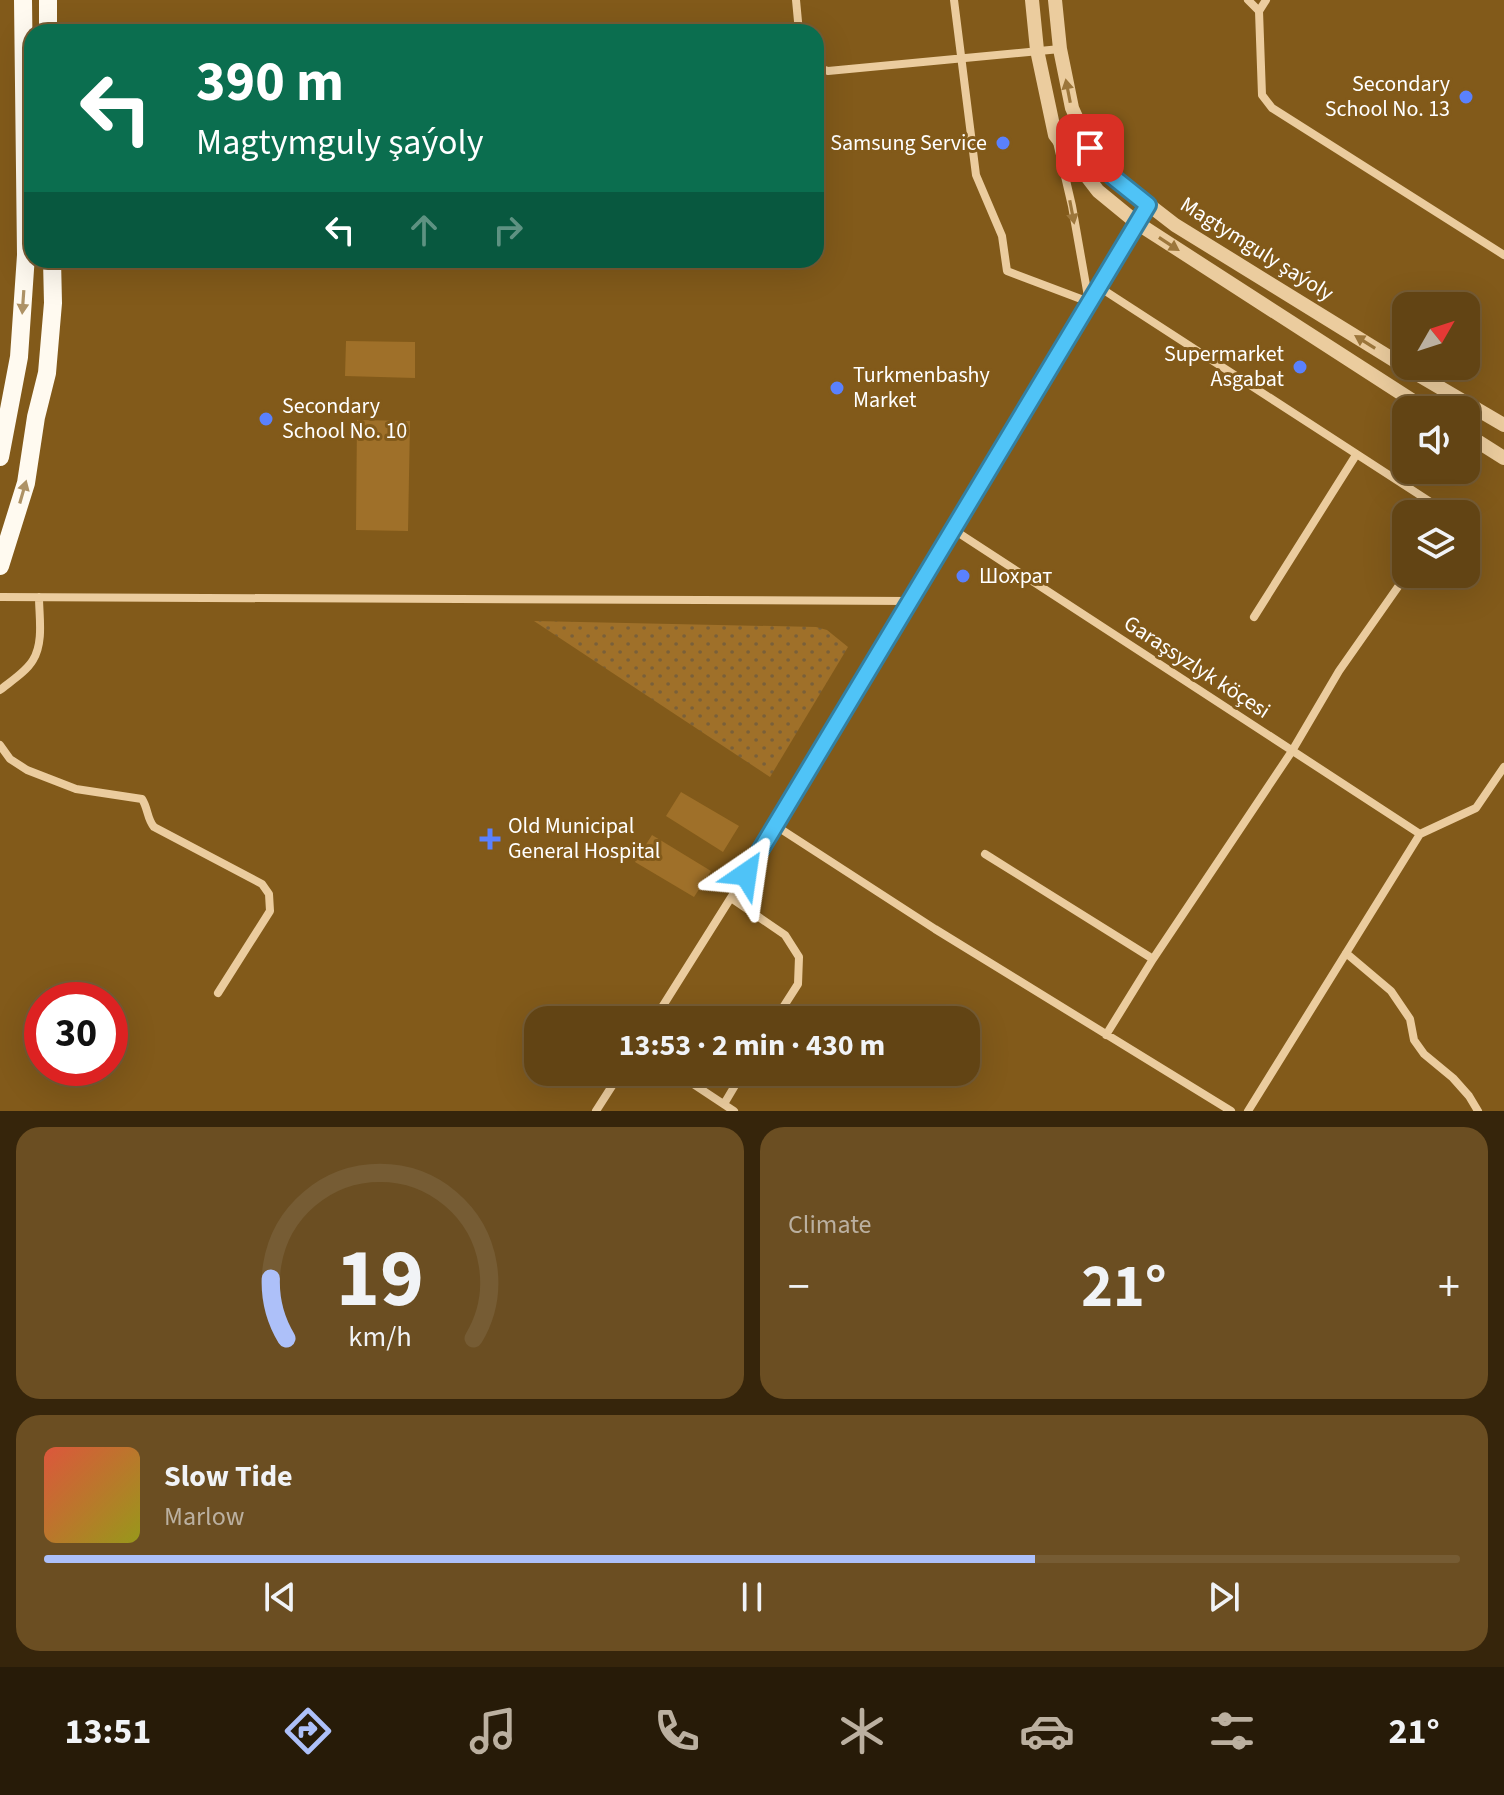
<!DOCTYPE html>
<html lang="en">
<head>
<meta charset="utf-8">
<style>
	:root { --surface:#624414; --page:#6b4e22; --text:#f1f3f6; --muted:#bbb0a0; --line:#765c34; --accent:#adc0f9 }
	body { margin:0; font-family:"Source Sans 3",sans-serif; background:var(--page); color:var(--text); height:100vh; display:flex; flex-direction:column; font-size:30px; white-space:nowrap }
	* { box-sizing:border-box; margin:0 }
	p { font-size:26px; color:var(--muted) }
	.icon { flex:none; width:44px; height:44px; fill:none; stroke:currentColor; stroke-width:2; stroke-linecap:round; stroke-linejoin:round }
	.map { position:relative; height:1111px; overflow:hidden }
	.panel { display:flex; flex-direction:column; gap:16px; padding:16px; background:#36250b; flex:1 }
	.panel>* { flex:none }
	.hud { position:absolute; left:24px; top:24px; width:800px; height:244px; border-radius:24px; box-shadow:0 8px 32px #0002,0 0 0 2px var(--line); background:#0b6e4f; color:#fff; overflow:hidden }
	.needle { width:52px; rotate:51deg }
	.buttons { position:absolute; left:1392px; top:292px; display:grid; gap:16px }
	.buttons a { display:grid; place-items:center; width:88px; height:88px; border-radius:16px; background:var(--surface); box-shadow:0 8px 32px #0002,0 0 0 2px var(--line); font-size:40px }
	.speed { position:absolute; left:24px; top:982px; display:flex; gap:16px; font-size:40px; font-weight:700; text-align:center }
	.speed>* { display:grid; place-content:center; width:104px; height:104px; border-radius:50%; background:var(--surface); box-shadow:0 8px 32px #0002,0 0 0 2px var(--line); line-height:1 }
	.speed .limit { border:12px solid #d22; background:#fff; color:#111 }
	.pin { position:absolute; display:grid; place-items:center; width:68px; height:68px; color:#fff; margin:-34px; border-radius:16px; box-shadow:0 4px 12px #0006 }
	.me { position:absolute; width:88px; margin:-44px; rotate:32deg; stroke-linejoin:round; filter:drop-shadow(0 0 6px #0008) }
	.turn { display:flex; align-items:center; gap:28px; height:168px; padding:0 40px; font-size:36px }
	.turn .icon { width:104px; height:104px; stroke-width:2.5 }
	.turn b { display:block; font-size:56px; line-height:68px }
	.lanes { display:flex; align-items:center; height:76px; padding:0 40px; background:#0003; justify-content:center; gap:40px; direction:ltr }
	.lanes .off { opacity:.35 }
	.big { font-size:60px; font-weight:700; line-height:1.1 }
	.panel .tile { flex:1; display:flex; flex-direction:column; justify-content:center; gap:12px; min-width:0; padding:0 28px; border-radius:24px; background:var(--page) }
	.panel .dial { align-items:center; gap:0 }
	.dial svg { height:208px; overflow:visible; fill:none; stroke:var(--line); stroke-width:7; stroke-linecap:round; text-anchor:middle }
	.dial text { fill:var(--text); stroke:none }
	.song { display:flex; align-items:center; gap:24px }
	.cover { width:96px; height:96px; border-radius:12px; background:linear-gradient(135deg,hsl(10 70% 55%),hsl(60 70% 35%)) }
	.played { height:8px; border-radius:4px; background:linear-gradient(90deg,var(--accent) 70%,var(--line) 70%) }
	.keys { display:flex; justify-content:space-around; direction:ltr }
	.heat { display:flex; justify-content:space-between; align-items:center; font-size:44px; direction:ltr }
	.panel .tiles { flex:1; display:grid; gap:16px; grid-template-columns:1fr 1fr }
	.tile:last-child { grid-column:span 2 }
	.trip { position:absolute; left:524px; top:1006px; width:456px; height:80px; border-radius:24px; background:var(--surface); box-shadow:0 8px 32px #0002,0 0 0 2px var(--line); font-weight:700; line-height:80px; text-align:center }
	.tab-bar { display:flex; height:128px; justify-content:space-around; align-items:center; background:#271b08; color:var(--muted) }
	.tab-bar .icon { width:56px; height:56px }
	.tab-bar .active { color:var(--accent) }
	.tab-bar b { font-size:36px; color:var(--text) }
	.map>svg:first-child { display:block }
</style>
</head>
<body>
<div class="map">
<svg width="1504" height="1111" viewBox="0 0 1504 1111">
	<defs>
		<pattern id="grass-dots" width="8" height="8" patternUnits="userSpaceOnUse" patternTransform="scale(2)"><rect width="8" height="8" fill="#9f7029"/><path d="M2 2h.1M6 6h.1" fill="none" stroke="#7a6039" stroke-width="1.8" stroke-linecap="round"/></pattern>
	</defs>
	<rect width="100%" height="100%" fill="#825a1a"/>
	<path fill="url(#grass-dots)" d="M 534,621 L 816,627 L 827,630 L 848,647 L 770,777 Z"/>
	<path fill="#9f7029" d="M 346,341 L 415,342 L 415,378 L 345,376 Z
		M 357,420 L 410,421 L 408,531 L 356,530 Z
		M 681,792 L 739,826 L 723,852 L 666,816 Z
		M 652,835 L 711,871 L 694,897 L 635,862 Z"/>
	<g fill="none" stroke-linecap="round" stroke-linejoin="round">
		<path stroke="#ebcc9e" stroke-width="8" d="M 796,0 L 799,32
			M 954,0 L 976,175 L 1002,236 L 1007,271 L 1089,302
			M 1248,0 L 1259,11
			M 1266,0 L 1259,11 L 1262,95 L 1272,108 L 1504,255
			M 816,67 L 828,71 L 1060,49
			M 1057,142 L 1072,206 L 1089,302
			M 1099,287 L 1429,501 L 1440,511 L 1440,514
			M 954,530 L 1420,834
			M 0,597 L 909,601
			M 1254,617 L 1356,455
			M 0,690 C 11,681 26,672 33,660 C 44,642 39,616 39,597
			M 0,745 L 10,759 L 27,770 L 76,789 L 142,799 C 148,808 147,819 154,827 L 262,884 L 269,894 L 270,911 L 218,993
			M 776,826 L 935,929 L 1231,1111
			M 985,854 L 1153,959
			M 731,898 L 785,935 L 799,957 L 798,984 L 775,1020
			M 1346,953 L 1391,991 L 1410,1019 L 1414,1040 L 1424,1054 L 1453,1078 L 1469,1096 L 1478,1111
			M 654,1020 L 776,826 L 909,601 L 954,530 L 1148,205
			M 1106,1035 L 1153,959 L 1292,751 L 1339,671 L 1407,574
			M 675,1072 L 734,1111
			M 724,1104 L 743,1072
			M 596,1111 L 621,1072
			M 1248,1111 L 1420,834 L 1476,808 L 1504,767"/>
		<path stroke="#ebcc9e" stroke-width="14" d="M 1032,0 L 1037,50 L 1055,135 L 1098,191 L 1137,223 L 1427,410
			M 1055,0 L 1060,49 L 1072,108 L 1090,148 L 1113,177 L 1175,225 L 1410,370 L 1504,425
			M 1466,434 L 1504,458"/>
		<path stroke="#fffaf0" stroke-width="18" d="M 48,0 L 48,32
			M 0,457 L 19,357 L 26,255 L 23,0
			M 0,566 L 26,483 L 36,417 L 47,373 L 53,303 L 52,260"/>
	</g>
	<defs><path id="oneway-solid" d="M-6-.8H1V-3.2L6.5 0L1 3.2V.8H-6Z" transform="scale(2)"/></defs>
	<g fill="#9c763b">
		<use href="#oneway-solid" transform="translate(1068 91) rotate(-101)"/>
		<use href="#oneway-solid" transform="translate(1072 212) rotate(79)"/>
		<use href="#oneway-solid" transform="translate(1169 244) rotate(33)"/>
		<use href="#oneway-solid" transform="translate(1365 342) rotate(-148)"/>
	</g>
	<g fill="#ae9265">
		<use href="#oneway-solid" transform="translate(23 302) rotate(94)"/>
		<use href="#oneway-solid" transform="translate(23 492) rotate(-74)"/>
	</g>
	<g fill="none" stroke-linecap="round" stroke-linejoin="round">
		<g stroke="#337fa1" stroke-width="20">
			<path id="route" d="M 746,874 L 1148,205 L 1113,177 L 1090,148"/>
		</g>
		<use href="#route" stroke="#4fc3f7" stroke-width="14"/>
	</g>
	<g fill="#5a81fd" stroke="#825a1a" stroke-width="3">
		<circle cx="1466" cy="97" r="8"/>
		<circle cx="1003" cy="143" r="8"/>
		<circle cx="1300" cy="367" r="8"/>
		<circle cx="837" cy="388" r="8"/>
		<circle cx="266" cy="419" r="8"/>
		<circle cx="963" cy="576" r="8"/>
		<path d="M486 827h8v8h8v8h-8v8h-8v-8h-8v-8h8z"/>
	</g>
	<g text-anchor="middle" dominant-baseline="central" stroke-width="6" stroke-linejoin="round" paint-order="stroke">
		<g font-size="22" fill="#fff" stroke="#825a1a" text-anchor="start">
			<text x="1450" y="84" text-anchor="end">Secondary<tspan x="1450" dy="25">School No. 13</tspan></text>
			<text x="987" y="143" text-anchor="end">Samsung Service</text>
			<text x="1284" y="354" text-anchor="end">Supermarket<tspan x="1284" dy="25">Asgabat</tspan></text>
			<text x="853" y="375">Turkmenbashy<tspan x="853" dy="25">Market</tspan></text>
			<text x="282" y="406">Secondary<tspan x="282" dy="25">School No. 10</tspan></text>
			<text x="979" y="576">Шохрат</text>
			<text x="508" y="826">Old Municipal<tspan x="508" dy="25">General Hospital</tspan></text>
		</g>
		<g font-size="22" fill="#fff" stroke="#825a1a">
			<text transform="translate(1257 249) rotate(32)">Magtymguly şaýoly</text>
			<text transform="translate(1197 667) rotate(33)">Garaşsyzlyk köçesi</text>
		</g>
	</g>
</svg>
<div class="buttons">
<a><svg class="needle" viewBox="-14 -14 28 28"><path d="M0-13l5 13h-10z" fill="#e53935"/><path d="M0 13l5-13h-10z" fill="#bbb0a0"/></svg></a>
<a><svg class="icon" aria-label="sound" viewBox="0 0 24 24"><path d="M4 9h4l5-4v14l-5-4H4zM17 9q2 3 0 6"/></svg></a>
<a><svg class="icon" aria-label="layers" viewBox="0 0 24 24"><path d="M12 4l9 5-9 5-9-5zM3 14l9 5 9-5"/></svg></a>
</div>
<div class="speed"><div class="limit">30</div></div>
<div class="pin" style="left:1090px;top:148px;background:#d93025"><svg class="icon" aria-label="arrive" viewBox="0 0 24 24"><path d="M6 21V4h12l-3 4 3 4H6"/></svg></div>
<svg class="me" style="left:746px;top:874px" viewBox="-20 -20 40 40"><path d="M0-17L14 15 0 8-14 15z" fill="#4fc3f7" stroke="#fff" stroke-width="4"/></svg>
<div class="trip">13:53 · 2 min · 430 m</div>
<div class="hud">
<div class="turn"><svg class="icon" aria-label="left" viewBox="0 0 24 24"><path d="M17 20v-9H6M10 6l-5 5 5 5"/></svg><div><b>390 m</b>Magtymguly şaýoly</div></div>
<div class="lanes"><svg class="icon" aria-label="left" viewBox="0 0 24 24"><path d="M17 20v-9H6M10 6l-5 5 5 5"/></svg><svg class="icon off" aria-label="ahead" viewBox="0 0 24 24"><path d="M12 20V5M6 11l6-6 6 6"/></svg><svg class="icon off" aria-label="right" viewBox="0 0 24 24"><path d="M7 20v-9h11M14 6l5 5-5 5"/></svg></div>
</div>
</div>
<section class="panel">
<div class="tiles">
<div class="tile dial"><svg viewBox="0 0 100 80">
<path d="M14 69A42 42 0 1 1 86 69"/>
<path d="M14 69A42 42 0 0 1 8 46" stroke="#adc0f9"/>
<text x="50" y="56" font-size="32" font-weight="700">19</text>
<text x="50" y="72" font-size="11">km/h</text>
</svg></div>
<div class="tile"><p>Climate</p>
<div class="heat"><a>−</a><b class="big">21°</b><a>+</a></div>
</div>
<div class="tile">
<div class="song"><i class="cover"></i><div><b>Slow Tide</b><p>Marlow</p></div></div>
<div class="played"></div>
<div class="keys"><svg class="icon" aria-label="previous" viewBox="0 0 24 24"><path d="M18 5L8 12l10 7zM5 5v14"/></svg><svg class="icon" aria-label="pause" viewBox="0 0 24 24"><path d="M8 5v14M16 5v14"/></svg><svg class="icon" aria-label="next" viewBox="0 0 24 24"><path d="M6 5l10 7-10 7zM19 5v14"/></svg></div>
</div>
</div>
</section>
<nav class="tab-bar">
<b>13:51</b>
<svg class="icon active" aria-label="directions" viewBox="0 0 24 24"><path d="M12 3l9 9-9 9-9-9zM9 14v-3h6M13 9l2 2-2 2"/></svg>
<svg class="icon" aria-label="music" viewBox="0 0 24 24"><path d="M9 18V5l10-2v13"/><circle cx="6" cy="18" r="3"/><circle cx="16" cy="16" r="3"/></svg>
<svg class="icon" aria-label="phone" viewBox="0 0 24 24"><path d="M5 4h4l2 5-3 2q2 4 5 5l2-3 5 2v4C11 20 4 13 5 4z"/></svg>
<svg class="icon" aria-label="climate" viewBox="0 0 24 24"><path d="M12 3v18M4 7l16 10M4 17L20 7"/></svg>
<svg class="icon" aria-label="car" viewBox="0 0 24 24"><path d="M5 17H2v-5l4-1 3-4h7l3 4 3 1v5h-3M9 17h6M6 11h13"/><circle cx="7" cy="17" r="2"/><circle cx="17" cy="17" r="2"/></svg>
<svg class="icon" aria-label="filters" viewBox="0 0 24 24"><path d="M4 7h16M4 17h16"/><circle cx="9" cy="7" r="2"/><circle cx="15" cy="17" r="2"/></svg>
<b>21°</b>
</nav>
</body>
</html>
